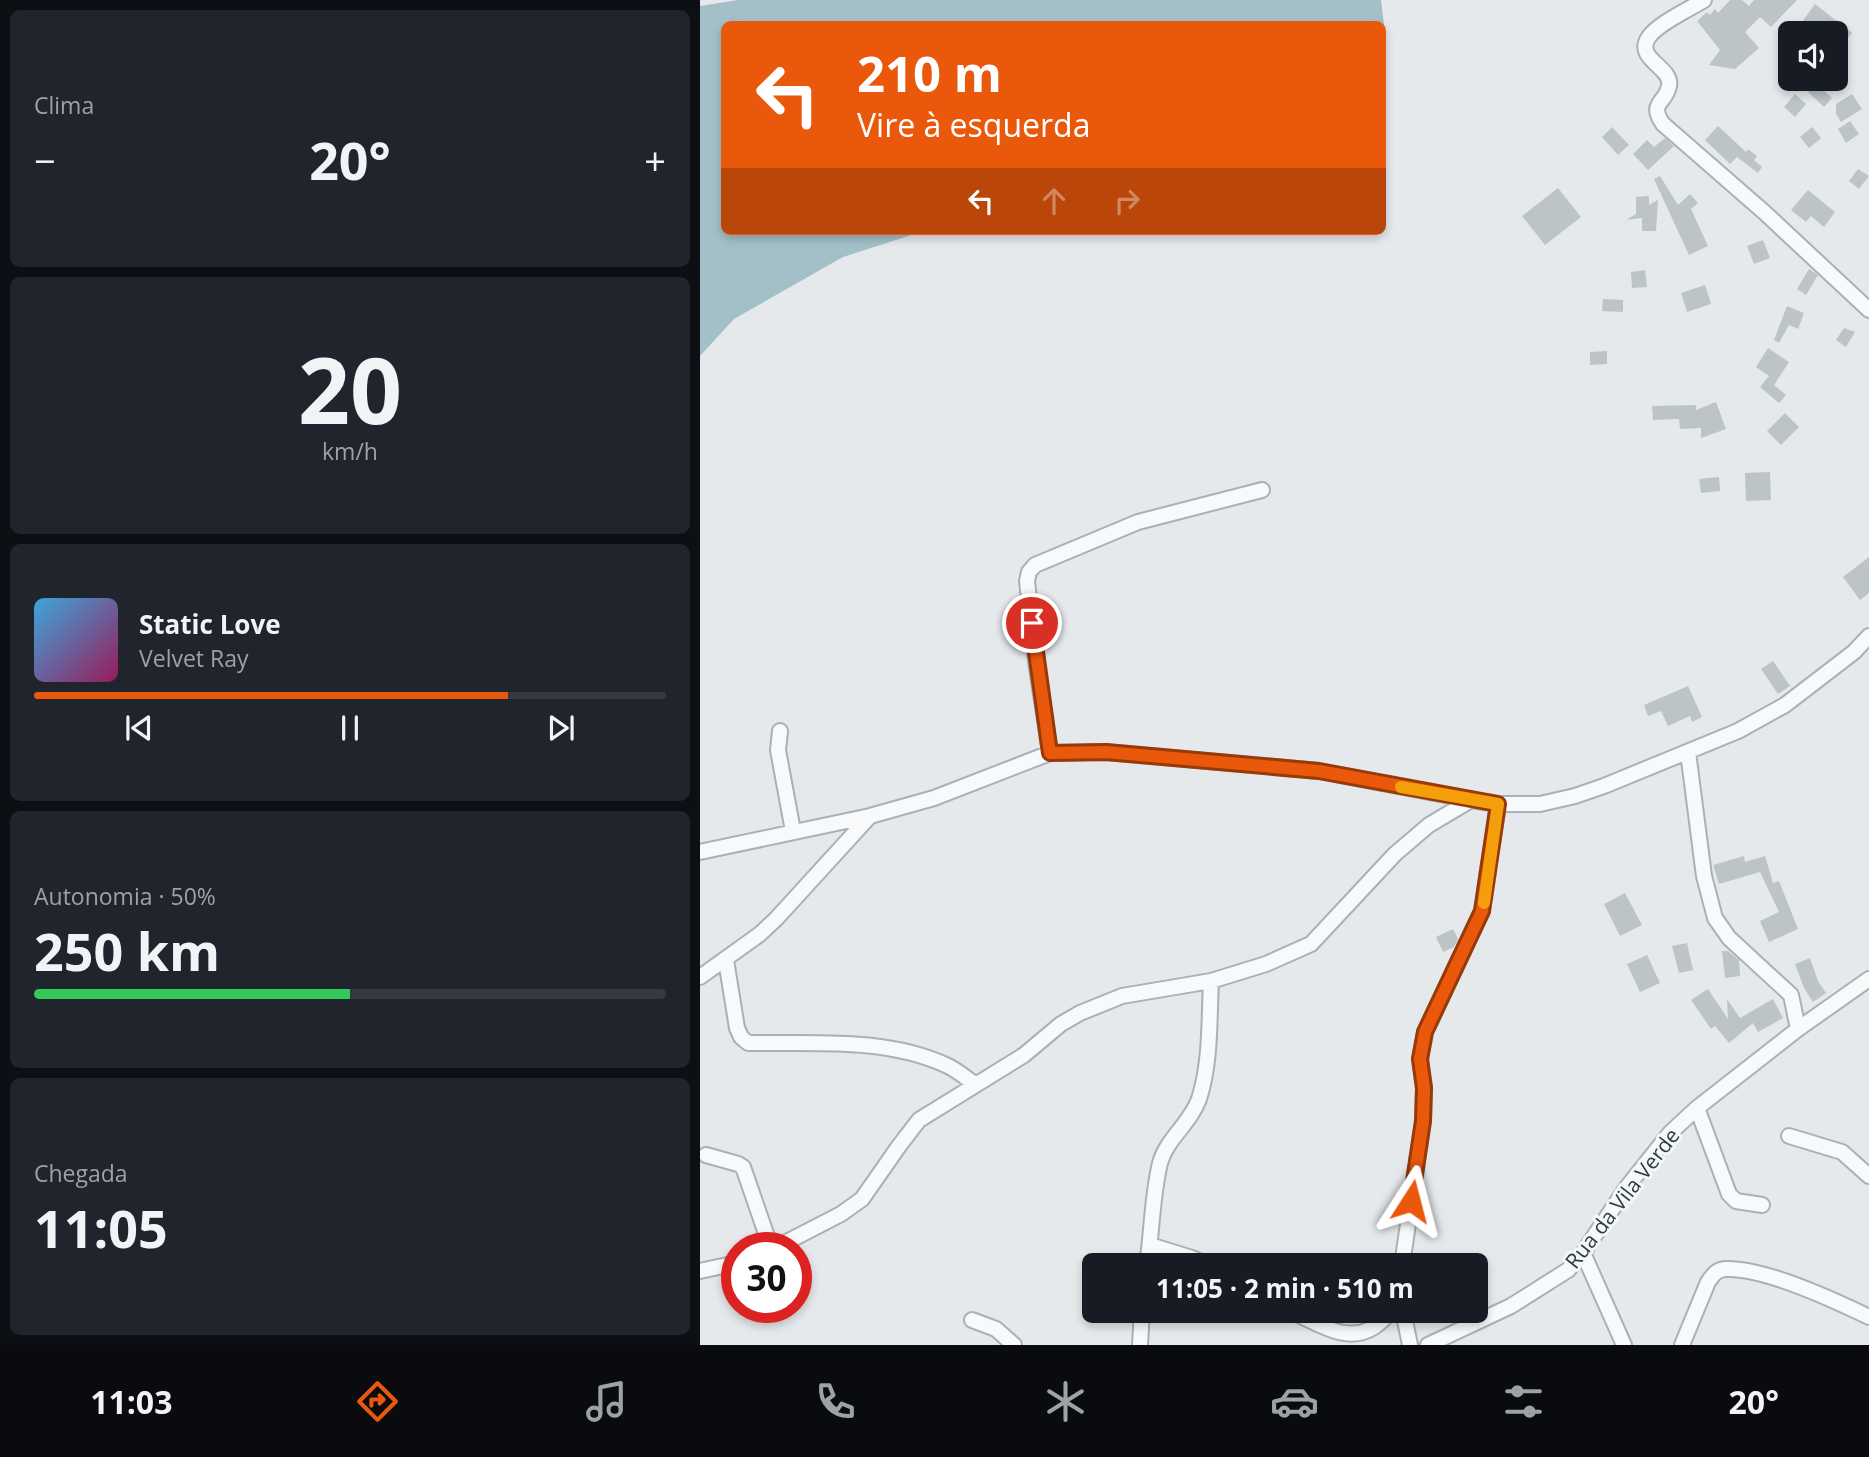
<!DOCTYPE html>
<html lang="pt">
<head>
<meta charset="utf-8">
<style>
	:root { --surface:#171b24; --page:#20242c; --text:#f1f3f6; --muted:#9ea1a6; --line:#363941; --accent:#ea580c }
	body { margin:0; font-family:"Open Sans",sans-serif; background:var(--page); color:var(--text); height:100vh; display:flex; flex-direction:column; font-size:26px; white-space:nowrap }
	* { box-sizing:border-box; margin:0 }
	p { font-size:23px; color:var(--muted) }
	.icon { flex:none; width:38px; height:38px; fill:none; stroke:currentColor; stroke-width:2; stroke-linecap:round; stroke-linejoin:round }
	.map { position:relative; flex:1; overflow:hidden }
	.panel { display:flex; flex-direction:column; gap:10px; padding:10px; background:#0d0f14; width:700px }
	.panel>* { flex:none }
	.hud { position:absolute; left:21px; top:21px; width:665px; height:214px; border-radius:10px; box-shadow:0 4px 10px #0003; background:#ea580c; color:#fff; overflow:hidden }
	.controls { position:absolute; left:1078px; top:21px; display:grid; gap:14px }
	.controls a { display:grid; place-items:center; width:70px; height:70px; border-radius:10px; background:var(--surface); box-shadow:0 4px 10px #0003; font-size:35px }
	.speed { position:absolute; left:21px; top:1232px; display:flex; gap:14px; font-size:35px; font-weight:700; text-align:center }
	.speed>* { display:grid; place-content:center; width:91px; height:91px; border-radius:50%; background:var(--surface); box-shadow:0 4px 10px #0003; line-height:1 }
	.speed .limit { border:10px solid #d22; background:#fff; color:#111 }
	.pin { position:absolute; display:grid; place-items:center; width:60px; height:60px; color:#fff; margin:-30px; border:4px solid #fff; border-radius:50%; box-shadow:0 2px 7px #0007 }
	.me { position:absolute; width:77px; margin:-38px; rotate:9deg; stroke-linejoin:round; filter:drop-shadow(0 0 5px #0008) }
	.turn { display:flex; align-items:center; gap:24px; height:147px; padding:0 21px; font-size:32px }
	.turn .icon { width:91px; height:91px; stroke-width:2.5 }
	.turn b { display:block; font-size:49px; line-height:60px }
	.lanes { display:flex; align-items:center; height:66px; padding:0 21px; background:#0003; justify-content:center; gap:35px; direction:ltr }
	.lanes .off { opacity:.35 }
	.big { font-size:52px; font-weight:700; line-height:1.1 }
	.panel .card { flex:1; display:flex; flex-direction:column; justify-content:center; gap:10px; min-width:0; padding:0 24px; border-radius:10px; background:var(--page) }
	.panel .dial { align-items:center; gap:0 }
	.dial b { font-size:91px; line-height:1 }
	.song { display:flex; align-items:center; gap:21px }
	.cover { width:84px; height:84px; border-radius:10px; background:linear-gradient(135deg,hsl(200 70% 55%),hsl(330 70% 35%)) }
	.played { height:7px; border-radius:4px; background:linear-gradient(90deg,var(--accent) 75%,var(--line) 75%) }
	.keys { display:flex; justify-content:space-around; direction:ltr }
	.heat { display:flex; justify-content:space-between; align-items:center; font-size:38px; direction:ltr }
	.charge { height:10px; border-radius:5px; background:linear-gradient(90deg,#34c759 50%,var(--line) 0) }
	.trip { position:absolute; left:382px; top:1253px; width:406px; height:70px; border-radius:10px; background:var(--surface); box-shadow:0 4px 10px #0003; font-weight:700; line-height:70px; text-align:center }
	.dock { display:flex; height:112px; justify-content:space-around; align-items:center; background:#090b0e; color:var(--muted) }
	.dock .icon { width:49px; height:49px }
	.dock .current { color:var(--accent) }
	.dock b { font-size:32px; color:var(--text) }
	main { display:flex; flex:1; min-height:0 }
	.map>svg:first-child { display:block }
</style>
</head>
<body>
<main>
<section class="panel">
<div class="card"><p>Clima</p>
<div class="heat"><a>−</a><b class="big">20°</b><a>+</a></div>
</div>
<div class="card dial"><b>20</b><p>km/h</p></div>
<div class="card">
<div class="song"><i class="cover"></i><div><b>Static Love</b><p>Velvet Ray</p></div></div>
<div class="played"></div>
<div class="keys"><svg class="icon" aria-label="previous" viewBox="0 0 24 24"><path d="M18 5L8 12l10 7zM5 5v14"/></svg><svg class="icon" aria-label="pause" viewBox="0 0 24 24"><path d="M8 5v14M16 5v14"/></svg><svg class="icon" aria-label="next" viewBox="0 0 24 24"><path d="M6 5l10 7-10 7zM19 5v14"/></svg></div>
</div>
<div class="card"><p>Autonomia · 50%</p><b class="big">250 km</b><div class="charge"></div></div>
<div class="card"><p>Chegada</p><b class="big">11:05</b></div>
</section>
<div class="map">
<svg width="1169" height="1345" viewBox="0 0 1169 1345">
	<rect width="100%" height="100%" fill="#e5e9eb"/>
	<path fill="#a3c0c8" d="M 38,0 L 681,0 L 684,25 L 683,27 L 682,24 L 24,24 L 24,231 L 224,231 L 143,257 L 34,319 L 0,356 L 0,6 Z"/>
	<path fill="#bcc4c8" d="M 1030,0 L 1042,0 L 1049,6 L 1054,0 L 1097,0 L 1071,27 L 1060,17 L 1045,32 L 1059,48 L 1035,69 L 1009,65 L 1020,50 L 997,21 L 1007,12 L 1010,15 L 1015,9 L 1018,13 Z
		M 1115,4 L 1152,33 L 1136,53 L 1136,33 L 1103,33 L 1097,29 Z
		M 1116,83 L 1132,98 L 1124,107 L 1108,92 Z
		M 1095,94 L 1106,104 L 1095,117 L 1084,107 Z
		M 1152,94 L 1162,109 L 1141,122 L 1136,114 L 1136,104 Z
		M 1150,121 L 1159,134 L 1146,143 L 1138,129 Z
		M 1018,126 L 1046,152 L 1048,149 L 1057,156 L 1054,160 L 1062,167 L 1058,173 L 1037,157 L 1030,164 L 1005,140 Z
		M 912,127 L 929,145 L 918,155 L 902,137 Z
		M 1112,127 L 1121,138 L 1109,148 L 1100,137 Z
		M 965,138 L 974,146 L 948,170 L 933,154 L 947,140 L 954,147 Z
		M 1158,169 L 1169,176 L 1159,189 L 1149,181 Z
		M 960,176 L 978,205 L 990,194 L 998,203 L 991,209 L 1008,246 L 989,255 L 954,179 Z
		M 858,188 L 881,217 L 845,245 L 822,216 Z
		M 1108,190 L 1135,212 L 1124,227 L 1111,216 L 1106,222 L 1091,210 Z
		M 949,196 L 949,205 L 958,200 L 956,231 L 942,231 L 942,218 L 926,220 L 936,214 L 936,197 Z
		M 1063,240 L 1070,258 L 1054,264 L 1047,246 Z
		M 1109,269 L 1118,275 L 1106,295 L 1097,289 Z
		M 945,270 L 947,287 L 932,288 L 931,272 Z
		M 1005,285 L 1011,304 L 987,312 L 981,293 Z
		M 903,299 L 923,300 L 923,312 L 902,311 Z
		M 1087,306 L 1104,313 L 1098,329 L 1089,325 L 1079,343 L 1074,340 Z
		M 1144,328 L 1155,332 L 1146,347 L 1136,340 Z
		M 1068,348 L 1089,362 L 1074,385 L 1086,395 L 1079,403 L 1060,387 L 1069,376 L 1056,367 Z
		M 907,351 L 907,364 L 890,365 L 890,352 Z
		M 1016,402 L 1026,429 L 1001,438 L 1001,428 L 980,429 L 979,419 L 953,420 L 952,406 L 996,405 L 996,410 Z
		M 1085,413 L 1099,427 L 1081,445 L 1067,431 Z
		M 1070,472 L 1071,500 L 1046,501 L 1045,473 Z
		M 1019,477 L 1020,491 L 1001,493 L 999,479 Z
		M 1169,557 L 1169,593 L 1160,600 L 1143,577 Z
		M 1073,661 L 1090,686 L 1078,694 L 1061,669 Z
		M 988,686 L 1002,717 L 992,722 L 990,716 L 968,726 L 961,711 L 948,716 L 944,705 Z
		M 1044,856 L 1045,862 L 1065,856 L 1073,883 L 1079,881 L 1098,929 L 1069,942 L 1060,921 L 1079,912 L 1060,872 L 1019,884 L 1013,865 Z
		M 925,893 L 942,925 L 920,936 L 904,904 Z
		M 753,929 L 758,939 L 754,947 L 743,952 L 736,937 Z
		M 987,943 L 993,970 L 979,973 L 972,946 Z
		M 1022,951 L 1028,951 L 1039,960 L 1040,976 L 1025,978 Z
		M 947,955 L 960,983 L 940,992 L 927,964 Z
		M 1110,958 L 1118,981 L 1126,993 L 1113,1002 L 1104,988 L 1095,964 Z
		M 1008,989 L 1028,1019 L 1027,999 L 1040,1018 L 1073,999 L 1083,1018 L 1058,1032 L 1053,1023 L 1029,1043 L 1015,1026 L 1011,1029 L 991,1000 Z"/>
	<g fill="none" stroke-linecap="round" stroke-linejoin="round">
		<g stroke="#aab1b5" stroke-width="18">
			<path id="minor" d="M 1004,0 C 990,9 954,25 947,40 C 937,60 973,68 969,86 C 966,103 948,103 963,124 L 1064,212 L 1169,310
				M 80,731 L 78,750 L 93,831
				M 988,752 L 1004,876 L 1015,918 L 1029,938 L 1091,995 L 1098,1029
				M 350,753 L 336,662 L 327,581 L 329,572 L 335,565 L 438,522 L 562,490
				M 0,852 L 170,816 L 234,798 L 350,753 L 406,752 L 619,771 L 771,800 L 798,804 L 840,804 L 875,796 L 904,786 L 1038,731 L 1085,705 L 1154,652 L 1169,636
				M 26,960 L 37,1028 L 41,1037 L 48,1043 C 114,1044 187,1037 248,1066 C 258,1071 266,1078 275,1084
				M 0,977 L 60,934 L 76,919 L 170,816
				M 997,1108 L 1029,1194 L 1036,1201 L 1062,1205
				M 1089,1136 L 1142,1152 L 1169,1176
				M 6,1155 L 38,1164 L 43,1167 L 71,1248
				M 450,1245 L 492,1258 L 507,1265
				M 75,1248 L 141,1214 L 162,1199 L 199,1146 L 219,1120 L 324,1055 L 361,1024 L 380,1013 L 422,996 L 511,981 L 566,964 L 611,944 L 695,854 L 729,825 L 771,800
				M 883,1253 L 924,1345
				M 447,1265 C 452,1232 452,1196 460,1163 C 467,1138 490,1124 499,1099 C 511,1062 509,1019 511,981
				M 702,1265 L 723,1121 L 724,1088 L 720,1059 L 725,1032 L 782,911 L 798,804
				M 0,1271 L 37,1263
				M 590,1311 C 617,1322 646,1345 674,1327 C 681,1322 686,1318 690,1311
				M 703,1311 L 710,1345
				M 272,1320 L 296,1329 L 314,1345
				M 440,1345 L 442,1311
				M 728,1345 L 811,1306 L 868,1270 L 883,1253 L 927,1187 L 970,1133 L 997,1108 L 1098,1029 L 1169,979
				M 982,1345 L 1008,1282 C 1013,1275 1016,1270 1025,1269 C 1063,1267 1134,1300 1169,1317"/>
		</g>
		<use href="#minor" stroke="#f7f9fa" stroke-width="14"/>
	</g>
	<g fill="none" stroke-linecap="round" stroke-linejoin="round">
		<g stroke="#983908" stroke-width="18">
			<path id="route" d="M 332,623 L 350,753 L 406,752 L 619,771 L 798,804 L 782,911 L 725,1032 L 720,1059 L 724,1088 L 723,1121 L 711,1201"/>
		</g>
		<use href="#route" stroke="#ea580c" stroke-width="12"/>
		<path stroke="#f59e0b" stroke-width="12" d="M 701,787 L 798,804 L 784,903"/>
	</g>
	<g text-anchor="middle" dominant-baseline="central" stroke-width="6" stroke-linejoin="round" paint-order="stroke">
		<g font-size="21" fill="#2d3b43" stroke="#f4f7f8">
			<text transform="translate(922 1198) rotate(-52)">Rua da Vila Verde</text>
		</g>
	</g>
</svg>
<div class="controls">
<a><svg class="icon" aria-label="sound" viewBox="0 0 24 24"><path d="M4 9h4l5-4v14l-5-4H4zM17 9q2 3 0 6"/></svg></a>
</div>
<div class="speed"><div class="limit">30</div></div>
<div class="pin" style="left:332px;top:623px;background:#d93025"><svg class="icon" aria-label="arrive" viewBox="0 0 24 24"><path d="M6 21V4h12l-3 4 3 4H6"/></svg></div>
<svg class="me" style="left:711px;top:1201px" viewBox="-20 -20 40 40"><path d="M0-17L14 15 0 8-14 15z" fill="#ea580c" stroke="#fff" stroke-width="4"/></svg>
<div class="trip">11:05 · 2 min · 510 m</div>
<div class="hud">
<div class="turn"><svg class="icon" aria-label="left" viewBox="0 0 24 24"><path d="M17 20v-9H6M10 6l-5 5 5 5"/></svg><div><b>210 m</b>Vire à esquerda</div></div>
<div class="lanes"><svg class="icon" aria-label="left" viewBox="0 0 24 24"><path d="M17 20v-9H6M10 6l-5 5 5 5"/></svg><svg class="icon off" aria-label="ahead" viewBox="0 0 24 24"><path d="M12 20V5M6 11l6-6 6 6"/></svg><svg class="icon off" aria-label="right" viewBox="0 0 24 24"><path d="M7 20v-9h11M14 6l5 5-5 5"/></svg></div>
</div>
</div>
</main>
<nav class="dock">
<b>11:03</b>
<svg class="icon current" aria-label="directions" viewBox="0 0 24 24"><path d="M12 3l9 9-9 9-9-9zM9 14v-3h6M13 9l2 2-2 2"/></svg>
<svg class="icon" aria-label="music" viewBox="0 0 24 24"><path d="M9 18V5l10-2v13"/><circle cx="6" cy="18" r="3"/><circle cx="16" cy="16" r="3"/></svg>
<svg class="icon" aria-label="phone" viewBox="0 0 24 24"><path d="M5 4h4l2 5-3 2q2 4 5 5l2-3 5 2v4C11 20 4 13 5 4z"/></svg>
<svg class="icon" aria-label="climate" viewBox="0 0 24 24"><path d="M12 3v18M4 7l16 10M4 17L20 7"/></svg>
<svg class="icon" aria-label="car" viewBox="0 0 24 24"><path d="M5 17H2v-5l4-1 3-4h7l3 4 3 1v5h-3M9 17h6M6 11h13"/><circle cx="7" cy="17" r="2"/><circle cx="17" cy="17" r="2"/></svg>
<svg class="icon" aria-label="filters" viewBox="0 0 24 24"><path d="M4 7h16M4 17h16"/><circle cx="9" cy="7" r="2"/><circle cx="15" cy="17" r="2"/></svg>
<b>20°</b>
</nav>
</body>
</html>
